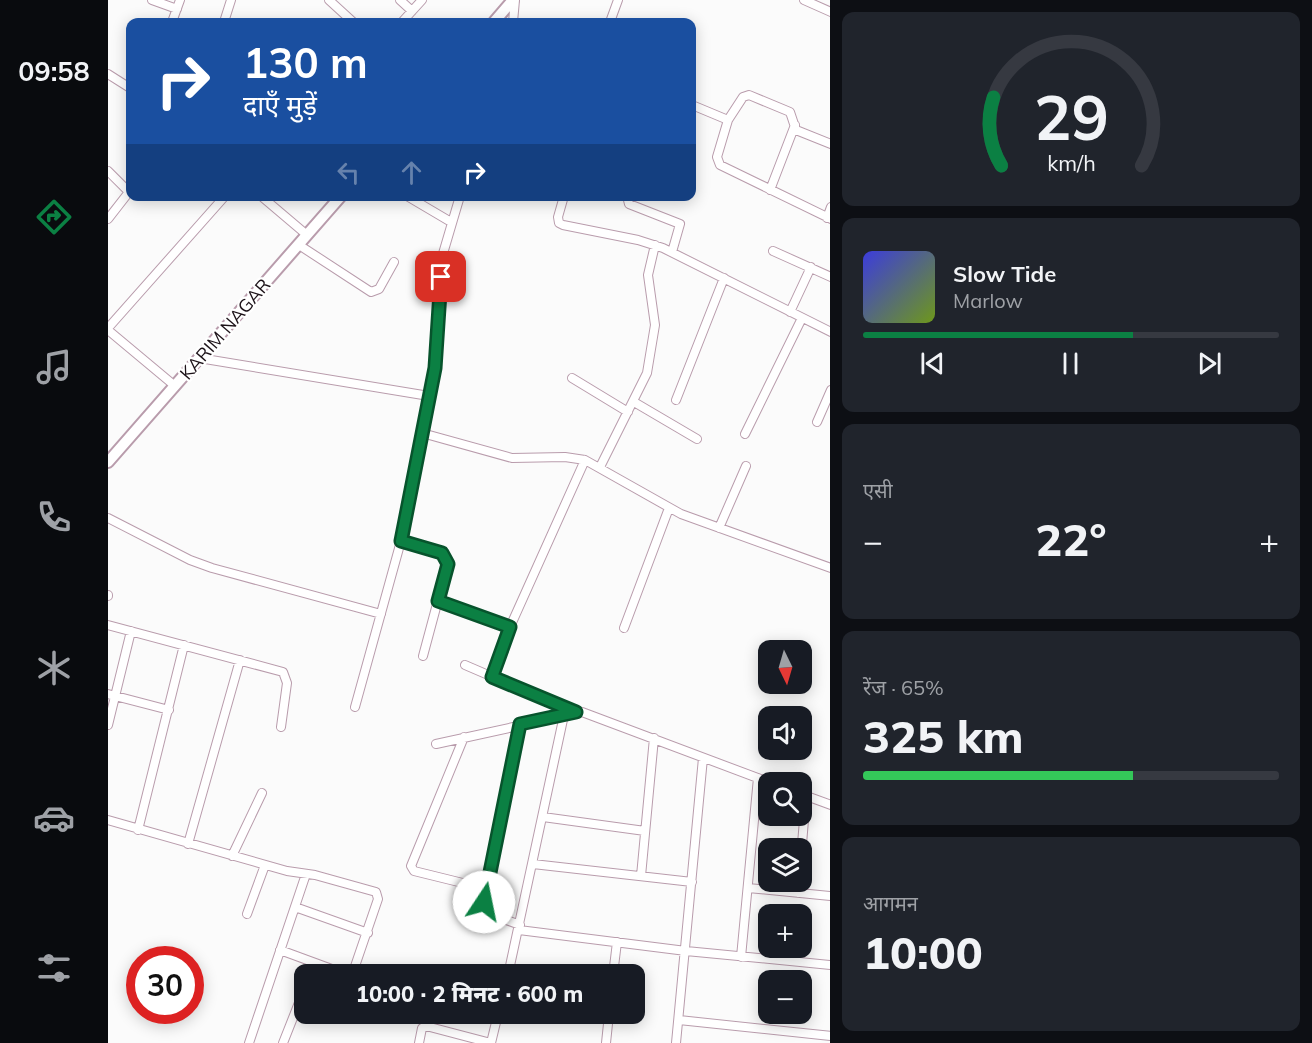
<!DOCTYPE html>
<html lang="hi">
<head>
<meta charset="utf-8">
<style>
	:root { --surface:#171b24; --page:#20242c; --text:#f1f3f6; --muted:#9ea1a6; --line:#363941; --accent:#0b8043 }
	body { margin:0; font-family:Mulish,"Noto Sans Devanagari",sans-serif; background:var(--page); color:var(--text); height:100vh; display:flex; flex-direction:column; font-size:22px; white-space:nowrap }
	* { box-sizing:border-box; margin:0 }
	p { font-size:20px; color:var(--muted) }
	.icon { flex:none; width:33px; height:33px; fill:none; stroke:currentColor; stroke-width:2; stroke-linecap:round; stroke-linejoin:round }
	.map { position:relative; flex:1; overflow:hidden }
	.details { display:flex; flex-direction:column; gap:12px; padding:12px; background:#0d0f14; width:482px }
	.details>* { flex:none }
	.hud { position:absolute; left:18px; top:18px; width:570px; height:183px; border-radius:12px; box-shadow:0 3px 15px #0003; background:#1a4fa0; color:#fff; overflow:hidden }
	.needle { width:39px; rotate:175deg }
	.fabs { position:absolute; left:650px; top:640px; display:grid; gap:12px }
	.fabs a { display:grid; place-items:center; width:54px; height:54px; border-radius:12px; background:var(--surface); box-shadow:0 3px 15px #0003; font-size:30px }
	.speed { position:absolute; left:18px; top:946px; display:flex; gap:12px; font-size:30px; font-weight:700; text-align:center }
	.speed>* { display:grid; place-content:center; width:78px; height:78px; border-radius:50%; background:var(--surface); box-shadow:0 3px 15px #0003; line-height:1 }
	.speed .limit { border:9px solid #d22; background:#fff; color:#111 }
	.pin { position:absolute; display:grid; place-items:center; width:51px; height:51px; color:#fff; margin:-26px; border-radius:12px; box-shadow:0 3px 9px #0006 }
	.me { position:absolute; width:66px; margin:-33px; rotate:11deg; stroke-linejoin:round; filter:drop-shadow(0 0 4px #0008) }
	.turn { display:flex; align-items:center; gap:21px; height:126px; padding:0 18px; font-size:27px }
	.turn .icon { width:78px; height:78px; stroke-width:2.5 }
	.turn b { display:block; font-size:42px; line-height:51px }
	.lanes { display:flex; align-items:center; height:57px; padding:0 18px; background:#0003; justify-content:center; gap:30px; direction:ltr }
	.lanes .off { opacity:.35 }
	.big { font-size:45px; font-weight:800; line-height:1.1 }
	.details .tile { flex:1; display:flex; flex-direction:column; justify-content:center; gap:9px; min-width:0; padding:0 21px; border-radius:12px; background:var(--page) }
	.details .dial { align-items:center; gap:0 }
	.dial svg { height:156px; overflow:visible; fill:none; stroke:var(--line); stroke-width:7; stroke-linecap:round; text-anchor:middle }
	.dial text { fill:var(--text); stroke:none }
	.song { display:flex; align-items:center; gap:18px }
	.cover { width:72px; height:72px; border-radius:9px; background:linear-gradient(135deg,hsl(240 70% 55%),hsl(80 70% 35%)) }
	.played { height:6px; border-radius:3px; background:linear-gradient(90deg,var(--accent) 65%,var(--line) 65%) }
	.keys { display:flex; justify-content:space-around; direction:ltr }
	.heat { display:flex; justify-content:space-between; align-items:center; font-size:33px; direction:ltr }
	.charge { height:9px; border-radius:4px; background:linear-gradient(90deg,#34c759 65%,var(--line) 0) }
	.trip { position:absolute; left:186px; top:964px; width:351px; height:60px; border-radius:12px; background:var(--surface); box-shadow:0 3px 15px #0003; font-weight:800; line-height:60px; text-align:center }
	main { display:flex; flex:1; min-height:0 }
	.menu { display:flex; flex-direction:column; width:108px; justify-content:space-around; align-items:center; background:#090b0e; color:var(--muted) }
	.menu .icon { width:42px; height:42px }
	.menu .selected { color:var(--accent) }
	.menu b { font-size:27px; color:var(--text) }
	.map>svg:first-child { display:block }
</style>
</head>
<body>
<main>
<nav class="menu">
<b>09:58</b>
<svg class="icon selected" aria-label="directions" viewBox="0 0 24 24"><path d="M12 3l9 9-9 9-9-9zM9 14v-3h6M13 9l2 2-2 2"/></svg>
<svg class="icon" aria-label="music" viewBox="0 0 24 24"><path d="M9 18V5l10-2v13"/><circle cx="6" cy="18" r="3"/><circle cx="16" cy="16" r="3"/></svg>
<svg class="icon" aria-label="phone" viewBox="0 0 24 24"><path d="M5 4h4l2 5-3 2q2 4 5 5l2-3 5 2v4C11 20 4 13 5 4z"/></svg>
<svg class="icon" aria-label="climate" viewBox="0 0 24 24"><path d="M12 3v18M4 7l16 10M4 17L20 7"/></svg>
<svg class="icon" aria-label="car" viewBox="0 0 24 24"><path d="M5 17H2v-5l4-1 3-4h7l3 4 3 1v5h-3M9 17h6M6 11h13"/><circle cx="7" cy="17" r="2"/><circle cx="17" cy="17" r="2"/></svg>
<svg class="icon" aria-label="filters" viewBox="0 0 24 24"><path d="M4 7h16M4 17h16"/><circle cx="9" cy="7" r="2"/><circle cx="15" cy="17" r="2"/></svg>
</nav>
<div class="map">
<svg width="723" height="1043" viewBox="0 0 723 1043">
	<rect width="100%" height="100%" fill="#fbfbfb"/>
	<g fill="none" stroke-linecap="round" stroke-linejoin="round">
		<g stroke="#b99cac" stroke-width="10">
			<path id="street" d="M 44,0 L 69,9
				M 221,0 L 245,22
				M 292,0 L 304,11
				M 696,0 L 723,12
				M 64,22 L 72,0
				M 116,22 L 123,0
				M 294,22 L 314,0
				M 405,22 L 407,0
				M 502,22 L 510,0
				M 0,74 L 22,88
				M 584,105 L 620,120 L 609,157 L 612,165 L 723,219
				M 620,120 L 635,97 L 641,95 L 682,112 L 688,130 L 723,144
				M 0,171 L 21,192 L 0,219
				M 662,190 L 687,125
				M 153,196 L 199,235
				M 299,196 L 343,222
				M 456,196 L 450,217 L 451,223 L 455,225 L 530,240 L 555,248 L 723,332
				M 519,196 L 521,204 L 572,224 L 564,252
				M 719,218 L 723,207
				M 191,245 L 263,292 L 271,289 L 286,262
				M 665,251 L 723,277
				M 682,312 L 703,267
				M 0,328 L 117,196
				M 0,330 L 67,386
				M 91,358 L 321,396
				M 464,378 L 520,412
				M 568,400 L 616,278
				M 526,402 L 589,439
				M 709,422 L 723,390
				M 314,433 L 404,458 L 457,457 L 477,460 L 573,514 L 723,568
				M 637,434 L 694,318
				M 492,467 L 539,373 L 547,325 L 540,275 L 547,245
				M 0,518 L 82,560 L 104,568 L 273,614
				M 611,528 L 638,466
				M 293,541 L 334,553 L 340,563 L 315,656
				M 0,596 L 0,595
				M 329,601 L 402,627
				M 0,625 L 175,672 L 179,683 L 173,727
				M 516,628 L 561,508
				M 357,665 L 466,712
				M 383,677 L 402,627 L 477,460
				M 0,694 L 61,710
				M 247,707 L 293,541 L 327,368 L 334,257 L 352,196
				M 0,725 L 23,631
				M 356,737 L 303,866 L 306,871 L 379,889
				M 328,744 L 474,712 L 663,783
				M 693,794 L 723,805
				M 435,817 L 537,831
				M 0,820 L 179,871 L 207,875 L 268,892 L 270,899 L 244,975
				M 30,830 L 76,645
				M 80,844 L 132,660
				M 124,856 L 154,793
				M 693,856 L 698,796
				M 425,864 L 584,882
				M 533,876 L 546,738
				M 640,888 L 723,896
				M 690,893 L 691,882
				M 187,907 L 260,933
				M 139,914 L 157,865
				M 412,925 L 382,914 L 378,911 L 376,902 L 412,725
				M 411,930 L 578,951 L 723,965
				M 172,950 L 240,975
				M 633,957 L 650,778
				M 202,975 L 207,964
				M 400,975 L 456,715
				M 505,975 L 509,942
				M 571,1020 L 723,1036
				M 141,1043 L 198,874
				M 175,1043 L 196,990
				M 311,1043 L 314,1028 L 318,1026 L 383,1043
				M 383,1043 L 390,1014
				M 498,1043 L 501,1014
				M 568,1043 L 595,758"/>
		</g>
		<g stroke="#b99cac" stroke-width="14">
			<path id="secondary" d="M 386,22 L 405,0
				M 0,462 L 233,196"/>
		</g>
		<use href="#street" stroke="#fff" stroke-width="8"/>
		<use href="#secondary" stroke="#fff" stroke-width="10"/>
	</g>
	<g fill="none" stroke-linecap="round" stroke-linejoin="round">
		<g stroke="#07532c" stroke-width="15">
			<path id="route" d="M 333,277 L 327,368 L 293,541 L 334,553 L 340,564 L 330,601 L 402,627 L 384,677 L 468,712 L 412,724 L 376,902"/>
		</g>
		<use href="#route" stroke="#0b8043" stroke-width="10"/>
	</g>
	<g text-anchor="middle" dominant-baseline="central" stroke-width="4.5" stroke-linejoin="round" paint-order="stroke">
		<g font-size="18" fill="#1c1218" stroke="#fff">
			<text transform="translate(117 329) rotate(-49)">KARIM NAGAR</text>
		</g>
	</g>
</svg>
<div class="fabs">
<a><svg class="needle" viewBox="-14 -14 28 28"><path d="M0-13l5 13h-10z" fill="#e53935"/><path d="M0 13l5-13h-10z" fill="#9ea1a6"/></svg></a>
<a><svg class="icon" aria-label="sound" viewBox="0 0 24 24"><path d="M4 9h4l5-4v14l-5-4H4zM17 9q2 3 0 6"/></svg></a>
<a><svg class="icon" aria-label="search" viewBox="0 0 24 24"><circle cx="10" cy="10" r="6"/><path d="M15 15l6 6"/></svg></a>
<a><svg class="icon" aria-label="layers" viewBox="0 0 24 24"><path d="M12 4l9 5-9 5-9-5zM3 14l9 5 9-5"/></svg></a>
<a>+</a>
<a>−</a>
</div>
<div class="speed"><div class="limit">30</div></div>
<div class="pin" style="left:333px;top:277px;background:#d93025"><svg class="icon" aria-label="arrive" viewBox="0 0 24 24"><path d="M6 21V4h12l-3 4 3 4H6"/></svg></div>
<svg class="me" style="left:376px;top:902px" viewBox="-20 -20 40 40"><circle r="19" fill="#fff"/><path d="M0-13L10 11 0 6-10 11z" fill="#0b8043"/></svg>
<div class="trip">10:00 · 2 मिनट · 600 m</div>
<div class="hud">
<div class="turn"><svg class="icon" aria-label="right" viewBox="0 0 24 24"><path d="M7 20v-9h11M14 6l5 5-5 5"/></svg><div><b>130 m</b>दाएँ मुड़ें</div></div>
<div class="lanes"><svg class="icon off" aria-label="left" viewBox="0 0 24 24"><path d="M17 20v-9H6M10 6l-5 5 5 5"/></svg><svg class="icon off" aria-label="ahead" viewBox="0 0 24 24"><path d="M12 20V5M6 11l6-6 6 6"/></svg><svg class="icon" aria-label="right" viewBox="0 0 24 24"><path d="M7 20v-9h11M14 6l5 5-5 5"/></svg></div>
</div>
</div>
<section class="details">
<div class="tile dial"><svg viewBox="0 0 100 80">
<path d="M14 69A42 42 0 1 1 86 69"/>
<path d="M14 69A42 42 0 0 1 10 34" stroke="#0b8043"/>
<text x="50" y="56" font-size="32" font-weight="700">29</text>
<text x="50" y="72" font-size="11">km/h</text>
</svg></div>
<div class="tile">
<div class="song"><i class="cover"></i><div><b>Slow Tide</b><p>Marlow</p></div></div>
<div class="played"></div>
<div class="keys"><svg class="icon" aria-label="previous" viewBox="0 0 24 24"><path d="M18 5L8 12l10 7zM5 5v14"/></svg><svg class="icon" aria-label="pause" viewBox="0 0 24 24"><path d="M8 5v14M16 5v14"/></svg><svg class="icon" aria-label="next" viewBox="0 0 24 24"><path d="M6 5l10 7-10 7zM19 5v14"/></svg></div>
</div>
<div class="tile"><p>एसी</p>
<div class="heat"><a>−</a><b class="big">22°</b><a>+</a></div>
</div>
<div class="tile"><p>रेंज · 65%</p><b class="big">325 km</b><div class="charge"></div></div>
<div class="tile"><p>आगमन</p><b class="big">10:00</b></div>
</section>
</main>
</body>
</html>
